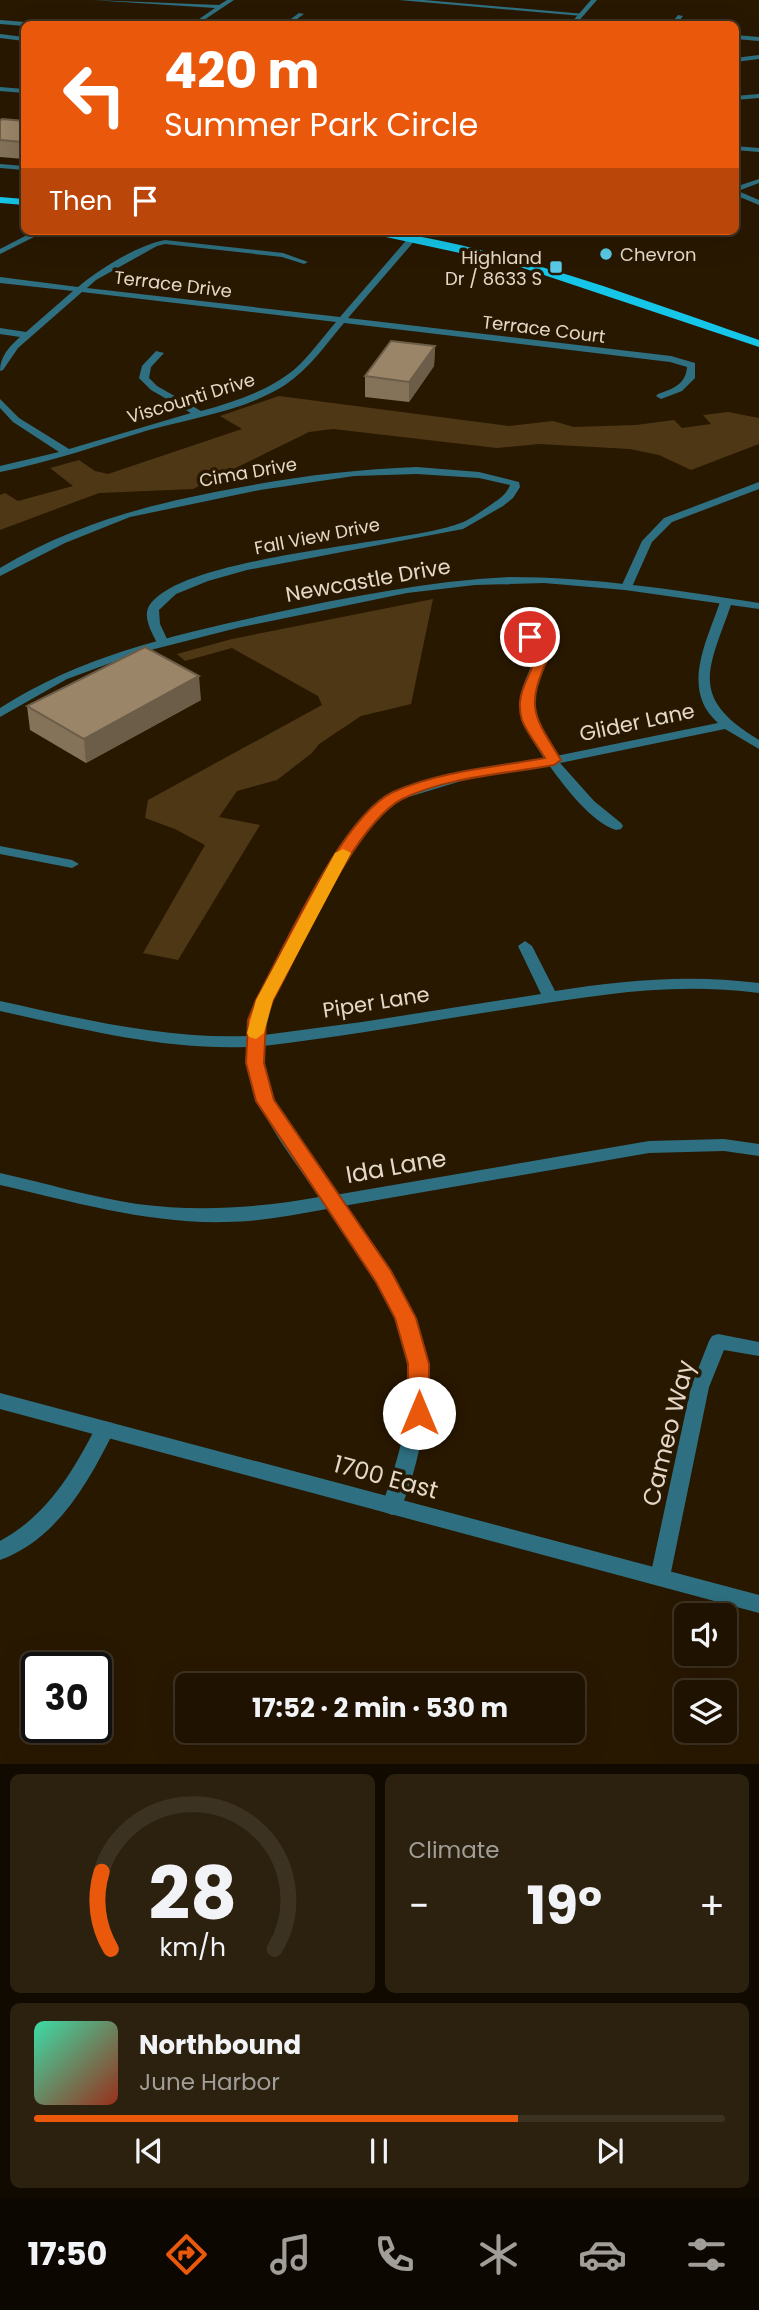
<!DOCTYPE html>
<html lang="en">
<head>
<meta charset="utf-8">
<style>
	:root { --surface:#1f1200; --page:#2c200f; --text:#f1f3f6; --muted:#a19e99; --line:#3c3222; --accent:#ea580c }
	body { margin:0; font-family:Poppins,sans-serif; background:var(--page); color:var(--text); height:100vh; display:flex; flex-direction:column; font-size:26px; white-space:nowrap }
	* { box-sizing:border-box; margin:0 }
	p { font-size:23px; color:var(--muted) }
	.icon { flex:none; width:38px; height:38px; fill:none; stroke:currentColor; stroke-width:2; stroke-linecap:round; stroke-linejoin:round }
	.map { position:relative; height:1764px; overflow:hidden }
	.panel { display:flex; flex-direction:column; gap:10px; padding:10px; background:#110a00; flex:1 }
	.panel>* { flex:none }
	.guide { position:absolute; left:21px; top:21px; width:718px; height:214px; border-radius:10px; box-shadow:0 7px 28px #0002,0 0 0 2px var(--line); background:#ea580c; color:#fff; overflow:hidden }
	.controls { position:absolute; left:674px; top:1603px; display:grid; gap:14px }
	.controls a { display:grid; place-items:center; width:63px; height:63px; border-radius:10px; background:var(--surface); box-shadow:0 7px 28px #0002,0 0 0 2px var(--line); font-size:35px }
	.speed { position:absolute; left:21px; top:1652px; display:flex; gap:14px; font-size:35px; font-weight:700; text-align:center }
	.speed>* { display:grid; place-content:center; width:91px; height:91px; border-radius:50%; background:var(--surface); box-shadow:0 7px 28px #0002,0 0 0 2px var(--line); line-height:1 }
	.speed .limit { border:4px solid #111; border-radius:10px; background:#fff; color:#111 }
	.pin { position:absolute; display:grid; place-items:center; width:60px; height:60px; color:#fff; margin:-30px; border:4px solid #fff; border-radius:50%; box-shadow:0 2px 7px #0007 }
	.me { position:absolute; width:77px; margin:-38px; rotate:0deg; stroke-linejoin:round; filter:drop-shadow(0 0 5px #0008) }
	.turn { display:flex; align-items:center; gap:24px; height:147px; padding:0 28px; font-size:32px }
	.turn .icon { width:91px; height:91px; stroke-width:2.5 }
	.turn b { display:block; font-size:49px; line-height:60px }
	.then { display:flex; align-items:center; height:66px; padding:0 28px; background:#0003; gap:14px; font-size:26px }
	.big { font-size:52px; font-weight:700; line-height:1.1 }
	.panel .tile { flex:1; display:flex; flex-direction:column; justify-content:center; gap:10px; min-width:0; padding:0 24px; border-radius:10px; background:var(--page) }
	.panel .dial { align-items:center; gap:0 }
	.dial svg { height:182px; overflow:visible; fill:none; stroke:var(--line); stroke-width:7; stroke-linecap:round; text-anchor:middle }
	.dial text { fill:var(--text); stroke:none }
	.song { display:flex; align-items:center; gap:21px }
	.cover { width:84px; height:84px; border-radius:10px; background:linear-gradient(135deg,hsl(160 70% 55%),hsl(10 70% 35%)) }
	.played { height:7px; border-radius:4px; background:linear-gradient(90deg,var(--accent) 70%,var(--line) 70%) }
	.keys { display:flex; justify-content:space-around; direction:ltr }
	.heat { display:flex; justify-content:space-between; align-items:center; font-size:38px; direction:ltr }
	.panel .tiles { flex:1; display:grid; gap:10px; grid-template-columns:1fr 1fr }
	.tile:last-child { grid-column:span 2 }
	.trip { position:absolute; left:175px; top:1673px; width:410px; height:70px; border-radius:10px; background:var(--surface); box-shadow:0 7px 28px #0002,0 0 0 2px var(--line); font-weight:700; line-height:70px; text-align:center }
	.tabs { display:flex; height:112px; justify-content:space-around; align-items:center; background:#0c0700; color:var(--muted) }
	.tabs .icon { width:49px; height:49px }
	.tabs .on { color:var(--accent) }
	.tabs b { font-size:32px; color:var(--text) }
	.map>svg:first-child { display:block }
</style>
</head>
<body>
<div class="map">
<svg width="759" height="1764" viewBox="0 0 759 1764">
	<rect width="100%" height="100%" fill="#291800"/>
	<path fill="#4e3715" d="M 279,396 L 509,426 L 553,421 L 574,427 L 636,425 L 674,420 L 682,428 L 711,424 L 703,415 L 728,412 L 759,418 L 759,444 L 691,470 L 659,455 L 630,449 L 539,444 L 497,448 L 333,429 L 309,432 L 193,489 L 99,493 L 0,530 L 0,495 L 5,493 L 18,501 L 73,486 L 50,468 L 79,460 L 95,471 L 108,474 L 242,429 L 220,416 Z
		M 433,599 L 411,704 L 361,716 L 319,744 L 312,753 L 277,780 L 237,791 L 219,817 L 260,825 L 178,960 L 143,953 L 205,845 L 175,829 L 145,818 L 148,800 L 322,705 L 318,696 L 232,648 L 185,661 L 177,654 L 232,639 Z"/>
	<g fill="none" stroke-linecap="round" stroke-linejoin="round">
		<path fill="#2e7081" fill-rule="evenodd" d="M 92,0 L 219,5 L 227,0 L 234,0 L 198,24 L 192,24 L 215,8 Z
			M 399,0 L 424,0 L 585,14 L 582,16 Z
			M 299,13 L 304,14 L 290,24 L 284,24 Z
			M 678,15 L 683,16 L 677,24 L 671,24 Z
			M 387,19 L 389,22 L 380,24 L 381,23 Z
			M 0,20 L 25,22 L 28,24 L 24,26 L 0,24 Z
			M 574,22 L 577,24 L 570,24 L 571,23 Z
			M 0,34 L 24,37 L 24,41 L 0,38 Z
			M 735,35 L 759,37 L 759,41 L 735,39 Z
			M 759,55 L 759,59 L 735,62 L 735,58 Z
			M 0,87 L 24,89 L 24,93 L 0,91 Z
			M 759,94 L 759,98 L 735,100 L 735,96 Z
			M 735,146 L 759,148 L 759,152 L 735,150 Z
			M 0,164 L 24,166 L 24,170 L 0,168 Z
			M 759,179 L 759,183 L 738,191 L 759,200 L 759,205 L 735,195 L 735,187 Z
			M 31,233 L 38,235 L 0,254 L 0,249 Z
			M 410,236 L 417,238 L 348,318 L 671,356 L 695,363 L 695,378 L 682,391 L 661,399 L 656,396 L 658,394 C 673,389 686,384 687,367 L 670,362 L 344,323 C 326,344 309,369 285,385 C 244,411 195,417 149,430 C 99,445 51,462 0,472 L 0,466 L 59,452 L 13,422 L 0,408 L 0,399 L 19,418 L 69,449 L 191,413 L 151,390 L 139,378 L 142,366 L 156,351 L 164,353 L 151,367 L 149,378 L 157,386 L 201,411 C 234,402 269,391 296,368 C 310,355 323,337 336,322 L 82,292 L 18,348 L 3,370 L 0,371 C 0,356 10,346 20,337 L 0,334 L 0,328 L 26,332 L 73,291 L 0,283 L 0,277 L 78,287 C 99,269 138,245 165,240 L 283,253 L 308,262 L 304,264 L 282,257 L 165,244 L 157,246 L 96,280 L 87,288 L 340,317 Z
			M 417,467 L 479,472 L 519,482 L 520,487 L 513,498 L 503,506 L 463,529 L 247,570 L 208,581 L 176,594 L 159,610 L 160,624 L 168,641 L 166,643 L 162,645 L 156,641 C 151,631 143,617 149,606 C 180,556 395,545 455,525 C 469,521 480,512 492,504 C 499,499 507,494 510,485 L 479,478 L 417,474 L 354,476 L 260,490 L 130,517 L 65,543 L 0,576 L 0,568 C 77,522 154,503 242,487 C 300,476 358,469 417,467 Z
			M 759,482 L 759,489 L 672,522 L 652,542 L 631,589 L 623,589 L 621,587 L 642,541 L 664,518 Z
			M 726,599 L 732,602 C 709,669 687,697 759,740 L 759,749 L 725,729 L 560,763 L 594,801 L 621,823 L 623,826 L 621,829 L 616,830 C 592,823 563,785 549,765 L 471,778 L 402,799 L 382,813 L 354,845 L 273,1000 L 264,1035 L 362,1022 L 541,994 L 518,946 L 525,941 L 532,946 L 555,991 C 624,980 689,974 759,983 L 759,993 C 674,982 604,994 521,1007 C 435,1020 349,1036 263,1046 L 265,1076 L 273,1100 L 335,1195 L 649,1141 L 724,1139 L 759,1144 L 759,1156 L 724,1151 L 649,1153 L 343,1206 C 400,1286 446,1341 420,1446 C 415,1468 409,1491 399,1512 L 392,1515 L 385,1512 L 382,1506 C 406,1436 425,1373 389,1303 C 372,1269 348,1240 327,1209 C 293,1215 260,1222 226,1222 C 149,1224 74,1202 0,1185 L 0,1173 C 45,1183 91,1197 137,1204 C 198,1212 258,1208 319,1197 C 289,1152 246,1103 247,1047 C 163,1050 82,1029 0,1011 L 0,1001 C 82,1019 163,1039 248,1036 L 257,1000 L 341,844 L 372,807 L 392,793 L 464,771 L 544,758 C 533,742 521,721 521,701 C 521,674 543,665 524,637 L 526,635 L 534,635 L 545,654 C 545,666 539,675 536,687 C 528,711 542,736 556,756 L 718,723 C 680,690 707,641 720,602 Z
			M 0,846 L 72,860 L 79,864 L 72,868 L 0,854 Z
			M 718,1334 L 759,1342 L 759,1356 L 724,1350 L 709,1387 L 670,1577 L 667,1584 L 660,1586 L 653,1584 L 650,1577 L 691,1387 L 709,1341 L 712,1336 Z
			M 105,1421 L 112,1423 L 115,1429 C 89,1481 58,1539 0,1560 L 0,1541 C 48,1515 74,1470 98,1423 Z"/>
		<path fill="#2e7081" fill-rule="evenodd" d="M 591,0 L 597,0 L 576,24 L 570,24 Z
			M 414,231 L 422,231 L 416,240 L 410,240 Z
			M 509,577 C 594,577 676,590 759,603 L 759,609 L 625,590 L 544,583 L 475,585 L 407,593 L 237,628 L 135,654 L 67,679 L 0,717 L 0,708 C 82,655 175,635 269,614 C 349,597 428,581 509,577 Z
			M 0,1393 L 759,1595 L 759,1613 L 0,1409 Z"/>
		<path fill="#16c6e9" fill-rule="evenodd" d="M 0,197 L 24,199 L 24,205 L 0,203 Z
			M 358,231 C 405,231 450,242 495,254 C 585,277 672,310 759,340 L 759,347 L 511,264 Z"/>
	</g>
	<path fill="#847259" d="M 0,121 L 24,121 L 24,159 L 0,157 Z
		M 435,346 L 434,366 L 409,402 L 365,397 L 365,376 Z
		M 201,700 L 86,763 L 30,730 L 27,706 Z"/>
	<path fill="#6c5d49" d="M 24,140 L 24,159 L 22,142 Z
		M 435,346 L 434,366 L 409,402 L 409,382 Z
		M 199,676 L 201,700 L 86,763 L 84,739 Z"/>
	<path fill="#9a8568" stroke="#6c5d49" stroke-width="2" d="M 2,119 L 24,121 L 24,140 L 22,142 L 0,140 L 0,121 Z
		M 391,341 L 435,346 L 409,382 L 365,376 Z
		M 145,647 L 199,676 L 84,739 L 27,706 Z"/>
	<path fill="#ea580c" stroke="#983908" stroke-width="2" d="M 530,633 L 543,643 L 548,658 C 525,708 534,716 561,760 L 554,765 C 505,774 447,777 402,799 C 353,825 301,949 273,1000 L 266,1020 L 264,1063 L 274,1100 L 391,1271 L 416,1318 L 429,1364 L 429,1413 L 426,1419 L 419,1422 L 411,1419 L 408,1413 L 408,1364 L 395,1318 L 376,1282 L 256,1101 L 246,1063 L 248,1020 L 256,1000 C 284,948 342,816 393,792 C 440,771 495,767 545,758 C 538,746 526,732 522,720 C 513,690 535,674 534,656 C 533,648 528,643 523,637 Z"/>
	<path fill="#f59e0b" d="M 343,849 L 351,853 L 273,1000 L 264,1033 L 256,1039 L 249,1037 L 247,1033 L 256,1000 L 335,853 Z"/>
	<g fill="#59c8e4" stroke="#291800" stroke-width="2.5">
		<circle cx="606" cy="254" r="7"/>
		<rect x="549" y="260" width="14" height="14" rx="3.5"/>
	</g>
	<g text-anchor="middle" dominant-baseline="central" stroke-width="7" stroke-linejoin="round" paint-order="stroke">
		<g font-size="18" fill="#e4d9c9" stroke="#291800" text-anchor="start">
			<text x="620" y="254">Chevron</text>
			<text x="542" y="257" text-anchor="end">Highland<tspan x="542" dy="21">Dr / 8633 S</tspan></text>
		</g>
		<g font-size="18" fill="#e4d9c9" stroke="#291800">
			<text transform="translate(173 284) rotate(7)">Terrace Drive</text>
			<text transform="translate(544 329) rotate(7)">Terrace Court</text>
			<text transform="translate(191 398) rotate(-17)">Viscounti Drive</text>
			<text transform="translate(248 472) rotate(-10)">Cima Drive</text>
			<text transform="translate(317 536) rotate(-11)">Fall View Drive</text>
		</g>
		<g font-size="21" fill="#e4d9c9" stroke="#291800">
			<text transform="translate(368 580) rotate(-10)">Newcastle Drive</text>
			<text transform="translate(637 722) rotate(-12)">Glider Lane</text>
			<text transform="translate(376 1002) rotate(-9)">Piper Lane</text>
		</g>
		<g font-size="24" fill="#e4d9c9" stroke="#291800">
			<text transform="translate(396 1166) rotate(-10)">Ida Lane</text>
			<text transform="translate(668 1433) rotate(-76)">Cameo Way</text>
			<text transform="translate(386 1477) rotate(15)">1700 East</text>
		</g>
	</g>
</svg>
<div class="controls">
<a><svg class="icon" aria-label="sound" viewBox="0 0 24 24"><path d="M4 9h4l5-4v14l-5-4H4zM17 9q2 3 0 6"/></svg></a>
<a><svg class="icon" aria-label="layers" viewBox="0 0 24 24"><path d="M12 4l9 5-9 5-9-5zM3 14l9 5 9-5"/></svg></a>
</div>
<div class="speed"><div class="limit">30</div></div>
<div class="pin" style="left:530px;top:637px;background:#d93025"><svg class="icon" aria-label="arrive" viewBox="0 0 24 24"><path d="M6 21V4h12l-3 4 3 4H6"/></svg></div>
<svg class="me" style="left:419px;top:1413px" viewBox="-20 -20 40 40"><circle r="19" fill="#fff"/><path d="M0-13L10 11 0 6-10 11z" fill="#ea580c"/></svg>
<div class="trip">17:52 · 2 min · 530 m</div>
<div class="guide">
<div class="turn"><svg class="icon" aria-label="left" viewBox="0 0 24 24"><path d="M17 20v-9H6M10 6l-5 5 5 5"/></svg><div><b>420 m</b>Summer Park Circle</div></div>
<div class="then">Then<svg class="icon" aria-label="arrive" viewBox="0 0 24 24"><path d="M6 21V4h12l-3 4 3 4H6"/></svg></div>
</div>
</div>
<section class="panel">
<div class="tiles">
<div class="tile dial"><svg viewBox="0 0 100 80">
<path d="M14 69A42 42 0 1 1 86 69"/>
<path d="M14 69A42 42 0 0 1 10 35" stroke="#ea580c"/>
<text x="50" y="56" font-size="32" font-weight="700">28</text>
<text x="50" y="72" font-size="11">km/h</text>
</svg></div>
<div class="tile"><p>Climate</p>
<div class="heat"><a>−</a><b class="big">19°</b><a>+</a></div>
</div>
<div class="tile">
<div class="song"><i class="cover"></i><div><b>Northbound</b><p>June Harbor</p></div></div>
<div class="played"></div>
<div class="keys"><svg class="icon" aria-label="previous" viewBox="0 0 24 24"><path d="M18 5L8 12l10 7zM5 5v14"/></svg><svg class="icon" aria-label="pause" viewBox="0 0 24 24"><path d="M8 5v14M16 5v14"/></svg><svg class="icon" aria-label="next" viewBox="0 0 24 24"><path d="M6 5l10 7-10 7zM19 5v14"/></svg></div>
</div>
</div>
</section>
<nav class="tabs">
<b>17:50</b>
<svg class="icon on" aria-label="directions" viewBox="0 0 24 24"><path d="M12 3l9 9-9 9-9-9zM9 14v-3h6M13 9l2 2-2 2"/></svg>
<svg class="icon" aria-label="music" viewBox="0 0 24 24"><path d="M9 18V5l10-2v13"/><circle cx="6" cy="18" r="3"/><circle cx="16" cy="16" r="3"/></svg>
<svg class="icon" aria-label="phone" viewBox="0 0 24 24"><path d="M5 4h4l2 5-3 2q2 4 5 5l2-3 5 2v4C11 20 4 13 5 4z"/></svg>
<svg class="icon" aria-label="climate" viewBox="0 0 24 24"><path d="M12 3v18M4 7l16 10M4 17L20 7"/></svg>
<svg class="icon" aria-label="car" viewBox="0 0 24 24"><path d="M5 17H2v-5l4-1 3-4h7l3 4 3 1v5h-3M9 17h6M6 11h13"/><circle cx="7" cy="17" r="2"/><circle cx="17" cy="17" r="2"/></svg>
<svg class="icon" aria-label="filters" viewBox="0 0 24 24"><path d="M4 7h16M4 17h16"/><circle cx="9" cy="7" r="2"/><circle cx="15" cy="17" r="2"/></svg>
</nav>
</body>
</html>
